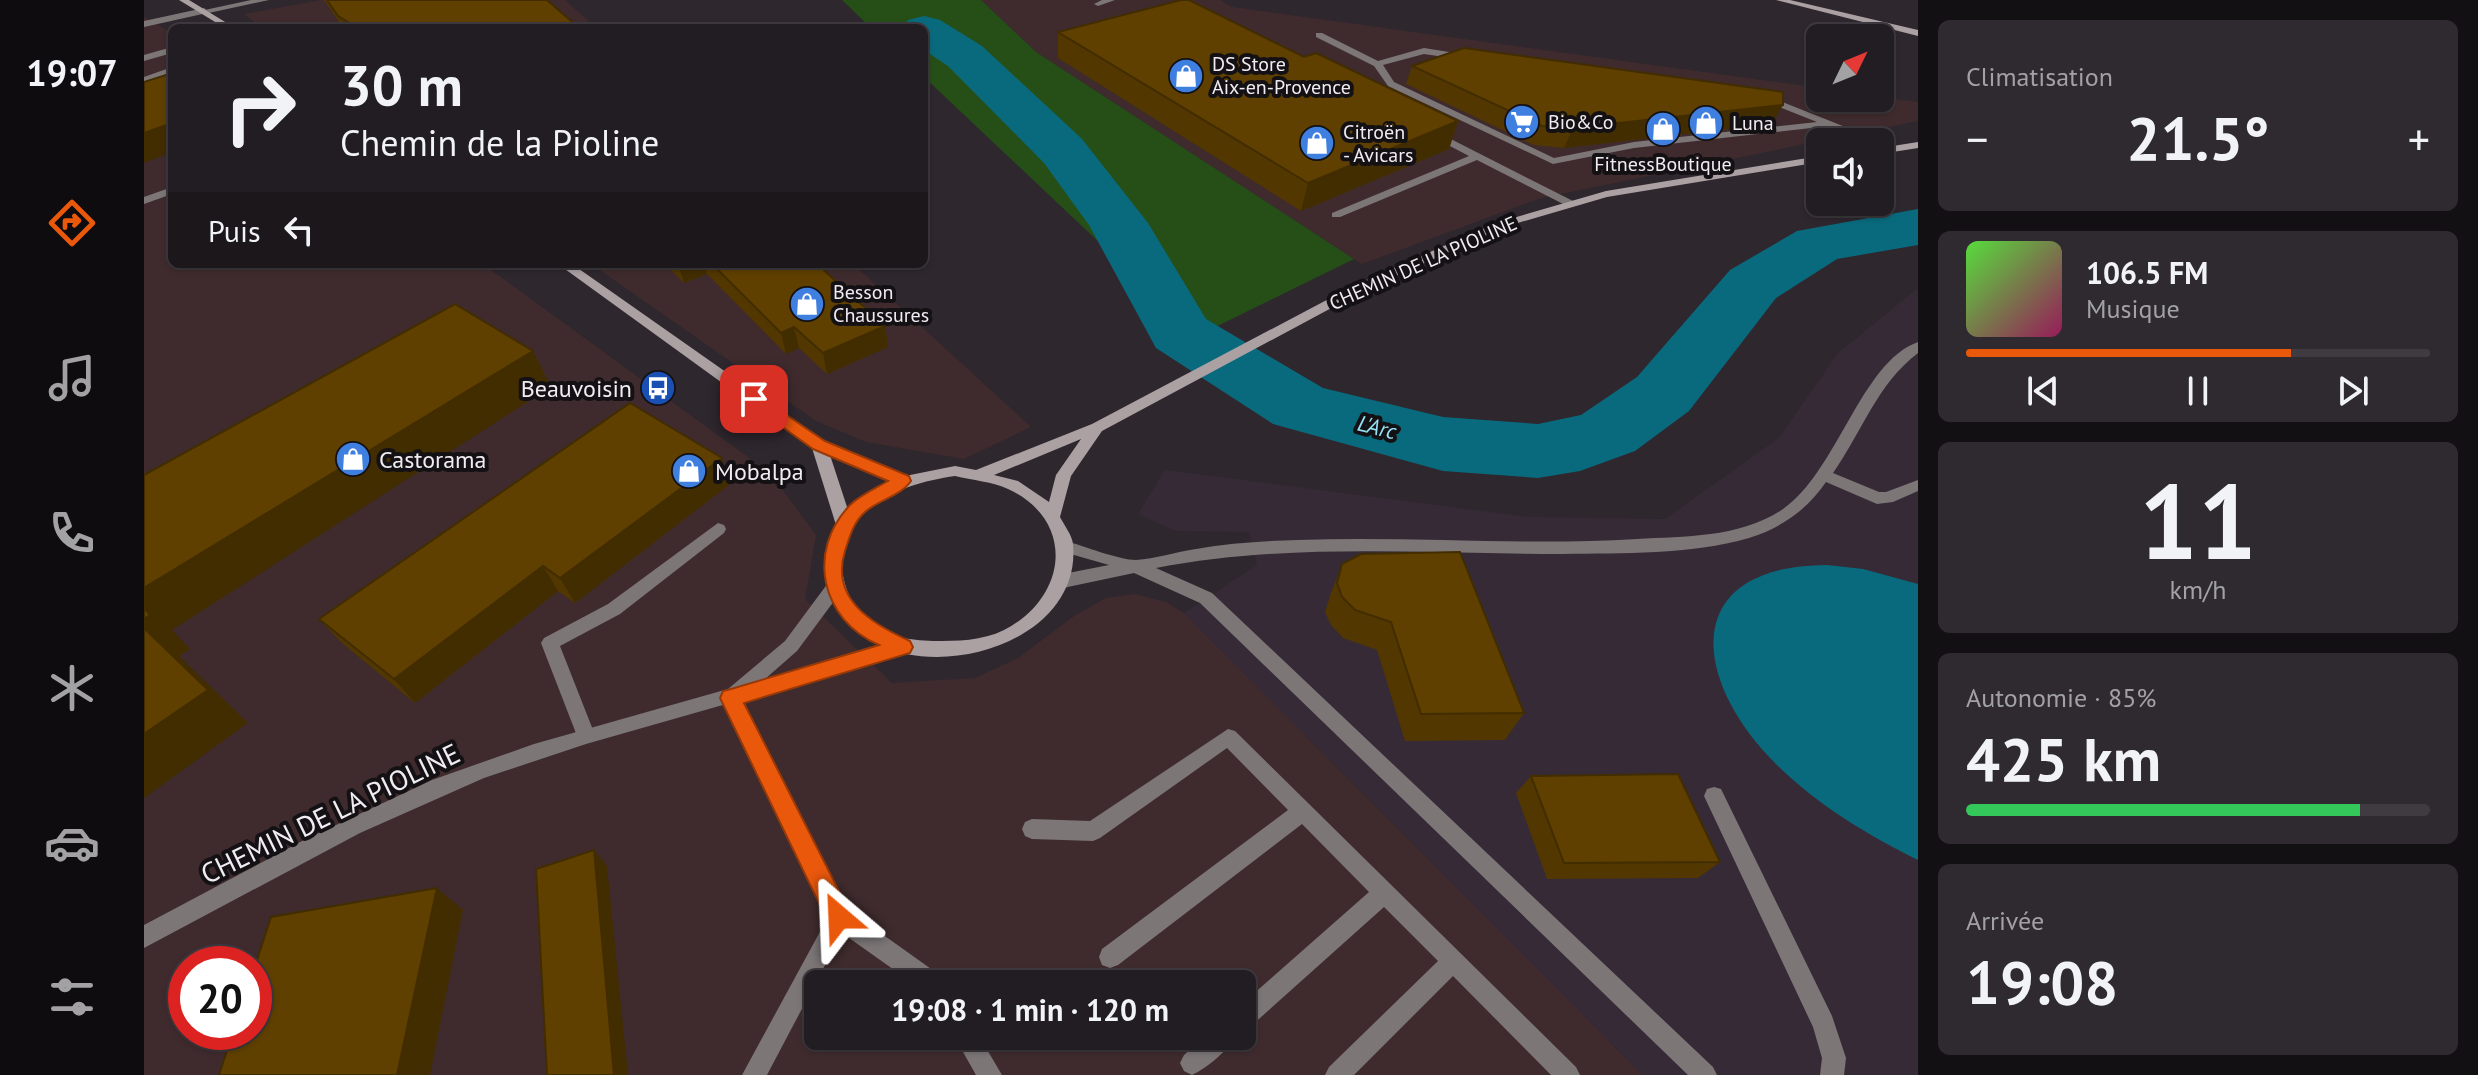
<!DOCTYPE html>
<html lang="fr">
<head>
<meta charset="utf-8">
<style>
	:root { --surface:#221d22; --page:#2e2a2f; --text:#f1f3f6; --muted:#a2a2a5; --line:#3f3b40; --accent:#ea580c }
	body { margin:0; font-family:"PT Sans",sans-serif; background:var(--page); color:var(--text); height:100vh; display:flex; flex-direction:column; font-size:30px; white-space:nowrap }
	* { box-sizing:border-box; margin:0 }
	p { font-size:26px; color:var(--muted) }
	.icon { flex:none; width:44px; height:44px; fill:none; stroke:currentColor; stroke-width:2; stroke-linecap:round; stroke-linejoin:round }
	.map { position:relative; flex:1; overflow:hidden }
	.details { display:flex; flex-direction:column; gap:20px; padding:20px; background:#131013; width:560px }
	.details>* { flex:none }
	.guide { position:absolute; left:24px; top:24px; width:760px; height:244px; border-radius:12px; box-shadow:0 2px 6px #0004,0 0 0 2px var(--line); background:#221d22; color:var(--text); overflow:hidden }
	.needle { width:52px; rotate:47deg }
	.buttons { position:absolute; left:1662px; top:24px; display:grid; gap:16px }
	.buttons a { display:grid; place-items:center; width:88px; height:88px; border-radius:12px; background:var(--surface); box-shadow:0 2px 6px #0004,0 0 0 2px var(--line); font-size:40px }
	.speed { position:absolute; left:24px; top:946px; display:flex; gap:16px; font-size:40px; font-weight:700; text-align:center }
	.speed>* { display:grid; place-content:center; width:104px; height:104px; border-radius:50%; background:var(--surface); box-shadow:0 2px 6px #0004,0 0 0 2px var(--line); line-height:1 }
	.speed .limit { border:12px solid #d22; background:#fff; color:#111 }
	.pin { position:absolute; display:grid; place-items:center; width:68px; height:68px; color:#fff; margin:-34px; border-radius:16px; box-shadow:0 4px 12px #0006 }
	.me { position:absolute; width:88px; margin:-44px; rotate:334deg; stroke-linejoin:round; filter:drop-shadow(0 0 6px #0008) }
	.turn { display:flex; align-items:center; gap:28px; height:168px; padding:0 40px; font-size:36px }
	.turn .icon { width:104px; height:104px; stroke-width:2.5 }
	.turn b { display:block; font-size:56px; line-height:68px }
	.then { display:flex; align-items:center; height:76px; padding:0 40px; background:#0003; gap:16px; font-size:30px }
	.big { font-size:60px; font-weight:700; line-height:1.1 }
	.details .card { flex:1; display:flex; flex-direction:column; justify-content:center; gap:12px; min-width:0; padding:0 28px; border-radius:12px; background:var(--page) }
	.details .dial { align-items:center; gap:0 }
	.dial b { font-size:104px; line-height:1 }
	.song { display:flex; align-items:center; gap:24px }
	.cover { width:96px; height:96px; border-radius:12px; background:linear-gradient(135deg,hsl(110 70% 55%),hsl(330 70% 35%)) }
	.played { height:8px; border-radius:4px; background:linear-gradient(90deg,var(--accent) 70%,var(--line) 70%) }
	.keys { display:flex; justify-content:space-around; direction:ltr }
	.heat { display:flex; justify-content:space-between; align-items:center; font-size:44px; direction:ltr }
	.charge { height:12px; border-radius:6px; background:linear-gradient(90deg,#34c759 85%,var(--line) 0) }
	.trip { position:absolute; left:660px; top:970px; width:452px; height:80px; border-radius:12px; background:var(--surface); box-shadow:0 2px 6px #0004,0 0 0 2px var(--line); font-weight:700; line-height:80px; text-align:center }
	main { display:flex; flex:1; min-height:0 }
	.menu { display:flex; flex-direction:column; width:144px; justify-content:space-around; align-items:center; background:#0e0c0e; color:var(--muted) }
	.menu .icon { width:56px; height:56px }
	.menu .active { color:var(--accent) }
	.menu b { font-size:36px; color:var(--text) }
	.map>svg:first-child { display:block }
</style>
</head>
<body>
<main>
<nav class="menu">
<b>19:07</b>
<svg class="icon active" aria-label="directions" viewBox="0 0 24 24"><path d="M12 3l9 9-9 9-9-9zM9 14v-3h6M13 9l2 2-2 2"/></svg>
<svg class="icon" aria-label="music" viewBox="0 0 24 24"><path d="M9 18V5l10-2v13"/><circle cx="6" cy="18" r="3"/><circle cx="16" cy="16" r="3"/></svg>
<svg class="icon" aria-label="phone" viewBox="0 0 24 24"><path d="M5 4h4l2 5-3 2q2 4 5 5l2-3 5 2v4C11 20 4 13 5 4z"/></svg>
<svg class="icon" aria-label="climate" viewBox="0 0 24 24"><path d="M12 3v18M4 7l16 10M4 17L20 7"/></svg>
<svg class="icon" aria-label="car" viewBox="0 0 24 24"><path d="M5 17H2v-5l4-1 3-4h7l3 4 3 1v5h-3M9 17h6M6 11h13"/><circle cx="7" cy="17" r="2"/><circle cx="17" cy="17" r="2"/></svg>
<svg class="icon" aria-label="filters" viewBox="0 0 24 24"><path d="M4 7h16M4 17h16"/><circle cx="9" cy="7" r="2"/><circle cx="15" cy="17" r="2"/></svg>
</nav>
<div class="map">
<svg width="1774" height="1075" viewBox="0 0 1774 1075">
	<rect width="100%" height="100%" fill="#2e272e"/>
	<path fill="#3f2b2d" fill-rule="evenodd" d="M 177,0 L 421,0 L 452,28 L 117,28 L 100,14 Z
		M 837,0 L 1076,0 L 1088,7 L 1676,88 L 1676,98 L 1736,97 L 1774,102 L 1774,121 L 1397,198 L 1218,264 L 892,52 Z
		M 0,17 L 28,33 L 28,264 L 339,264 L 626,473 L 672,535 L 661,599 L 748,683 L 831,678 L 874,658 L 930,616 L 962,598 L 991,594 L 1022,602 L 1040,613 L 1499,1075 L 0,1075 ZM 42,964 L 110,964 L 110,1032 L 42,1032 ZM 674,984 L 1098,984 L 1098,1036 L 674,1036 Z
		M 447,264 L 709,264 L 887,427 L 820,459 L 722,442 L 672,421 Z"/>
	<path fill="#362a37" d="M 1774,288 L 1774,1075 L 1499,1075 L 1040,613 L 1113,565 L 1105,532 L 1031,531 L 994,514 L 1021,470 L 1384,517 L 1521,519 L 1635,438 L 1694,353 Z"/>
	<path fill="#264f18" d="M 698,0 L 837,0 L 892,52 L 1210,259 L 1037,344 L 958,245 L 780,77 L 780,28 L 727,28 Z"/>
	<path fill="#0a6a7d" d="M 1683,565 L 1719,569 L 1774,584 L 1774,860 C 1722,834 1675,806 1633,765 C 1549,683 1532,566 1683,565 Z"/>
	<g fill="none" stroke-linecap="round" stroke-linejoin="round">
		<path fill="#0a6a7d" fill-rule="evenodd" d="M 780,16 L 796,20 L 838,46 L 938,139 L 1004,223 L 1062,319 L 1179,388 L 1299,417 L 1394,424 L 1437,415 L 1493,377 L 1586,270 L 1653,231 L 1774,209 L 1774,245 L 1693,259 L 1632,298 L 1545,411 L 1491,451 L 1436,471 L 1394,478 L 1299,471 L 1129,424 L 1012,348 L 945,225 L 900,163 L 804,66 L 780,50 L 780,28 L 759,28 L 764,20 Z"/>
		<path fill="#7c7677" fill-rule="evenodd" d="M 107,0 L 125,0 L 60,14 L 56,11 Z
			M 958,0 L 971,0 L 954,6 L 950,4 Z
			M 1172,33 L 1178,33 L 1234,61 L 1280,48 L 1324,55 L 1326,57 L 1321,60 L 1280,54 L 1239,65 L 1250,82 L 1410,158 L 1490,142 L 1673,122 L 1618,100 L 1616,98 L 1621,95 L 1739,142 L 1736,145 L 1736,142 L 1725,142 L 1685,126 L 1490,148 L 1409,164 L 1244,86 L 1230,66 L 1172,37 Z
			M 28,47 L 28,53 L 0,61 L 0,55 Z
			M 28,67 L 28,73 L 0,83 L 0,77 Z
			M 1289,130 L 1431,202 L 1433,204 L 1423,206 L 1333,160 L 1196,217 L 1188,217 L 1188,213 L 1325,156 L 1285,135 L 1285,131 Z
			M 1774,342 L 1774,353 C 1733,384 1718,432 1689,473 L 1735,492 L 1742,492 L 1774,480 L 1774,491 L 1749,502 L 1733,504 L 1682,482 C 1663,510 1637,528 1605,538 C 1546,555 1479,553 1418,554 C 1282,554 1146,542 1012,568 L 1068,593 L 1569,1067 L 1573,1075 L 1544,1075 L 1056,603 L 990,573 L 919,588 L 913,586 L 911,581 L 913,576 L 919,574 L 965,565 L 916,551 L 914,547 L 916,543 L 922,541 C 939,546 976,560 992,560 C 1011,559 1032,552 1052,549 C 1085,543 1120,541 1154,540 C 1267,536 1380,546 1493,539 C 1542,536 1596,538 1639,509 C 1693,472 1717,362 1774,342 Z
			M 574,523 L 580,525 L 582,529 L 580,533 L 476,614 L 416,646 L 451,735 L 449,741 L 442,743 L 435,741 L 397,643 L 400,638 L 464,604 Z
			M 587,690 L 593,692 L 703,909 L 797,976 L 800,984 L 770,984 L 698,933 L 623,1075 L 598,1075 L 684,917 L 578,698 L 581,692 Z
			M 1084,729 L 1091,731 L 1432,1067 L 1436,1075 L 1407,1075 L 1309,976 L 1210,1075 L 1181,1075 L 1185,1067 L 1294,961 L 1240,907 L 1106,1027 L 1098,1030 L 1098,1004 L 1225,892 L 1158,824 L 974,965 L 966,968 L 958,965 L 955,957 L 958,949 L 1144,810 L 1083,748 L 956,838 L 949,841 L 888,839 L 881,836 L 878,829 L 881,822 L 888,819 L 946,821 Z
			M 1570,787 L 1577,789 L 1688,1016 L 1702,1058 L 1700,1075 L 1676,1075 L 1678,1058 L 1669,1027 L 1560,796 L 1563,789 Z
			M 810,1036 L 835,1036 L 858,1075 L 832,1075 Z
			M 1061,1036 L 1091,1036 C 1084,1051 1063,1068 1048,1075 L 1040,1071 L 1036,1063 L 1040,1055 Z"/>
		<path fill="#7c7677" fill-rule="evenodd" d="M 60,8 L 64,11 L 63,13 L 0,27 L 0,21 Z
			M 28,187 L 28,194 L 0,204 L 0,197 Z
			M 690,581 L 696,583 L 698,588 L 696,593 L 653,651 L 621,679 L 759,640 L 765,642 L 768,647 L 765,652 L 442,744 L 340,778 L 216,833 L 0,948 L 0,925 L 160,840 L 288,780 L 390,744 L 584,689 L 641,641 L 684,583 Z"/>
		<path fill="#aba1a3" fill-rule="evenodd" d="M 35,0 L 45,0 L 91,28 L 81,28 Z
			M 1632,0 L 1646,0 L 1774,30 L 1774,36 Z
			M 1774,142 L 1774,148 L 1736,154 L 1736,148 Z
			M 1676,156 L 1676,162 L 1463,197 L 1360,227 L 1219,291 L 958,431 L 927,476 L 916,517 C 920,525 928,535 929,544 C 940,657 741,699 693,606 C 678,577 680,554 692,525 L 668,448 L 414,264 L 428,264 L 680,441 L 761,476 L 811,466 L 832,470 L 948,424 L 1211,285 L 1352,223 L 1462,191 ZM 937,439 L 912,475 L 905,502 L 874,481 L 850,475 ZM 686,455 L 745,481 L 721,494 L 704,510 ZM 811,476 C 828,480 849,482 864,489 C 933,521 923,598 860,630 C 838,641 813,641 789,641 C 765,640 745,638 726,622 C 711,610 703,595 699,576 C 684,509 760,483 811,476 Z"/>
	</g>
	<path fill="#523700" d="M 180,0 L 403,0 L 435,28 L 199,28 Z
		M 914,32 L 1160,57 L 1314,121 L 1305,149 L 1157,211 L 914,58 Z
		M 1268,66 L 1628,124 L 1420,148 L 1390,145 L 1262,84 Z
		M 521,264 L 673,264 L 741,326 L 744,347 L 683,374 L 655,348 L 642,354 L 563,274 L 540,283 Z
		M 586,484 L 431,603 L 414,591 L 271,703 L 198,643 L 175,619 Z
		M 1198,564 L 1380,713 L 1361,740 L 1261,741 L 1233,650 L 1199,638 L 1187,625 L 1181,612 L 1187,593 Z
		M 1387,776 L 1576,862 L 1554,878 L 1403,879 L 1372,793 Z"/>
	<path fill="#422d00" d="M 1639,105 L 1628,124 L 1420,148 L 1429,128 Z
		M 1314,121 L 1305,149 L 1157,211 L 1164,183 Z
		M 28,123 L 28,152 L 0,163 L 0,133 Z
		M 534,264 L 560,264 L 563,274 L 540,283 Z
		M 741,326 L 744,347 L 683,374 L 679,353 Z
		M 650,327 L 655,348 L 642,354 L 637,333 Z
		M 389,351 L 407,387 L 28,630 L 46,649 L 35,656 L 104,723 L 0,798 L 0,588 Z
		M 578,458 L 586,484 L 431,603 L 416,578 Z
		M 399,566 L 414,591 L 271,703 L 250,679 Z
		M 450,850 L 463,866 L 484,1075 L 470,1075 Z
		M 293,888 L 319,910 L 286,1075 L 253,1075 Z"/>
	<path fill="#5f4000" stroke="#422d00" stroke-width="2" d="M 183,0 L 403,0 L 435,28 L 214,28 L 194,16 Z
		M 1037,0 L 1045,0 L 1160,57 L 1172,53 L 1314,121 L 1164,183 L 914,32 Z
		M 1320,48 L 1639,92 L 1639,105 L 1429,128 L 1398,126 L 1268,66 Z
		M 28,73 L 28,123 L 0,133 L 0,82 Z
		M 568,264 L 673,264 L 741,326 L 679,353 L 650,327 L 637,333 Z
		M 311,304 L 389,351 L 0,588 L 0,475 Z
		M 486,403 L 578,458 L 416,578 L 399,566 L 250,679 L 175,619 Z
		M 1316,552 L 1380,713 L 1277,714 L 1247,622 L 1211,610 L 1198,597 L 1193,583 L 1198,564 L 1217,554 Z
		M 0,608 L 6,615 L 0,619 Z
		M 0,628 L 64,690 L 0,734 Z
		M 1534,774 L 1576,862 L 1420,863 L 1387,776 Z
		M 450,850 L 470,1075 L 403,1075 L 392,869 Z
		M 293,888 L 253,1075 L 75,1075 L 89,1032 L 110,1032 L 110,969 L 127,917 Z"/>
	<path fill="#ea580c" stroke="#983908" stroke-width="2" d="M 610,393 L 681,441 L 765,476 L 767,481 C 757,496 734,500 721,512 C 709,523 706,536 701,551 C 686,599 728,624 766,641 L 769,647 L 766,653 L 600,703 L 704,909 L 707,917 L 704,926 L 695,930 L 686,926 L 576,698 L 579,691 L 587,689 L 735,645 C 677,620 661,551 707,504 C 717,495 732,488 744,481 L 669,449 L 604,402 L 602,399 Z"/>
	<defs>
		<g id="shop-disc" transform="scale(1.8)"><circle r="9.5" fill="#3f7fe0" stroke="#141114"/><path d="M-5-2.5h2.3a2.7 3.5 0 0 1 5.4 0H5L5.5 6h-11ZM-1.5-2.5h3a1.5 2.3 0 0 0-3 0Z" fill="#fff"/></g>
		<g id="supermarket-disc" transform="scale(1.8)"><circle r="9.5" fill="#3f7fe0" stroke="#141114"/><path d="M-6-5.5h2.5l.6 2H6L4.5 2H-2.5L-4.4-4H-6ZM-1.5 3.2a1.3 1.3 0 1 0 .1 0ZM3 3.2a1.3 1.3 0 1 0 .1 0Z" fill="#fff"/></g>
		<g id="bus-disc" transform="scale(1.8)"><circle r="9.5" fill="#1a4fb4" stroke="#141114"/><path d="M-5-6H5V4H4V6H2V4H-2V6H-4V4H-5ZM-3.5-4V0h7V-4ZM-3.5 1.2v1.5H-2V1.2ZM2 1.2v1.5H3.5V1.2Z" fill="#fff"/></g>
	</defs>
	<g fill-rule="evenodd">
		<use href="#shop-disc" x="1042" y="76"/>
		<use href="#supermarket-disc" x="1378" y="122"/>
		<use href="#shop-disc" x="1562" y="123"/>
		<use href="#shop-disc" x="1519" y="129"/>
		<use href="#shop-disc" x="1173" y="143"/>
		<use href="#shop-disc" x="663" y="304"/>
		<use href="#bus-disc" x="514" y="388"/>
		<use href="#shop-disc" x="209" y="459"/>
		<use href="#shop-disc" x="545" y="471"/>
	</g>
	<g text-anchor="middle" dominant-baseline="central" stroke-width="8" stroke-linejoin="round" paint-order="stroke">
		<g font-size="20" fill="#f1ecf1" stroke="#141114" text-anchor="start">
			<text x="1068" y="64">DS Store<tspan x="1068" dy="23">Aix-en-Provence</tspan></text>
			<text x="1404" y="122">Bio&amp;Co</text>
			<text x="1588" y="123">Luna</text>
			<text x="1199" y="132">Citroën<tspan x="1199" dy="23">- Avicars</tspan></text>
			<text x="1519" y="164" text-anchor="middle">FitnessBoutique</text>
			<text x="689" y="292">Besson<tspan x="689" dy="23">Chaussures</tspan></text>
		</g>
		<g font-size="20" fill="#f1ecf1" stroke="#141114">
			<text transform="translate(1279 263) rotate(-24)">CHEMIN DE LA PIOLINE</text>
		</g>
		<g font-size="22" font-style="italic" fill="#95e2f6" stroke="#141114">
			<text transform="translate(1233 427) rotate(14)">L'Arc</text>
		</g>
		<g font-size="24" fill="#f1ecf1" stroke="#141114" text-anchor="start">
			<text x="488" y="388" text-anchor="end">Beauvoisin</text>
			<text x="235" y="459">Castorama</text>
			<text x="571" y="471">Mobalpa</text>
		</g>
		<g font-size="28" fill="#f1ecf1" stroke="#141114">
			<text transform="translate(186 813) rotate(-26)">CHEMIN DE LA PIOLINE</text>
		</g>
	</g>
</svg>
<div class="buttons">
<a><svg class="needle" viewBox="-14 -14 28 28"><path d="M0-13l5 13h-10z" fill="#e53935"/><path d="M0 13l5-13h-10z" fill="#a2a2a5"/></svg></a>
<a><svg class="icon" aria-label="sound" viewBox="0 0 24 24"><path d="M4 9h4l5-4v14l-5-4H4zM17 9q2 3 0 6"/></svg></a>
</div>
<div class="speed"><div class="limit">20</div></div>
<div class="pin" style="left:610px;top:399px;background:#d93025"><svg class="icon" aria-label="arrive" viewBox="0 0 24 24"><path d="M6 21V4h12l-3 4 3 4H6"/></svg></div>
<svg class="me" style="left:695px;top:917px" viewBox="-20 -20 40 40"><path d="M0-17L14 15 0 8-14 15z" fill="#ea580c" stroke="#fff" stroke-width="4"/></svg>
<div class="trip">19:08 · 1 min · 120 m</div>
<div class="guide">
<div class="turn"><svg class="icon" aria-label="right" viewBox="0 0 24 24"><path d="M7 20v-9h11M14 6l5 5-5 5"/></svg><div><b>30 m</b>Chemin de la Pioline</div></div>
<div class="then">Puis<svg class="icon" aria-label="left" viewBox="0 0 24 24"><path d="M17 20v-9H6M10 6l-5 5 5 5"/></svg></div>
</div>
</div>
<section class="details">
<div class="card"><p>Climatisation</p>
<div class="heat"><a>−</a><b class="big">21.5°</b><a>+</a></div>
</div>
<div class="card">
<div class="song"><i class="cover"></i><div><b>106.5 FM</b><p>Musique</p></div></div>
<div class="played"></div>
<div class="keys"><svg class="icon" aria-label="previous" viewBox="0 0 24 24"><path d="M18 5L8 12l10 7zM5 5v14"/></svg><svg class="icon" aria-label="pause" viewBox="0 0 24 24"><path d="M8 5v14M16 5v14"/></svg><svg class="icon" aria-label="next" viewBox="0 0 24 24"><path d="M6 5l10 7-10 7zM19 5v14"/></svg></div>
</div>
<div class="card dial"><b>11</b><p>km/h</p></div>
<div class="card"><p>Autonomie · 85%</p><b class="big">425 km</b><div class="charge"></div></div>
<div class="card"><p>Arrivée</p><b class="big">19:08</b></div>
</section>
</main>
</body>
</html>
